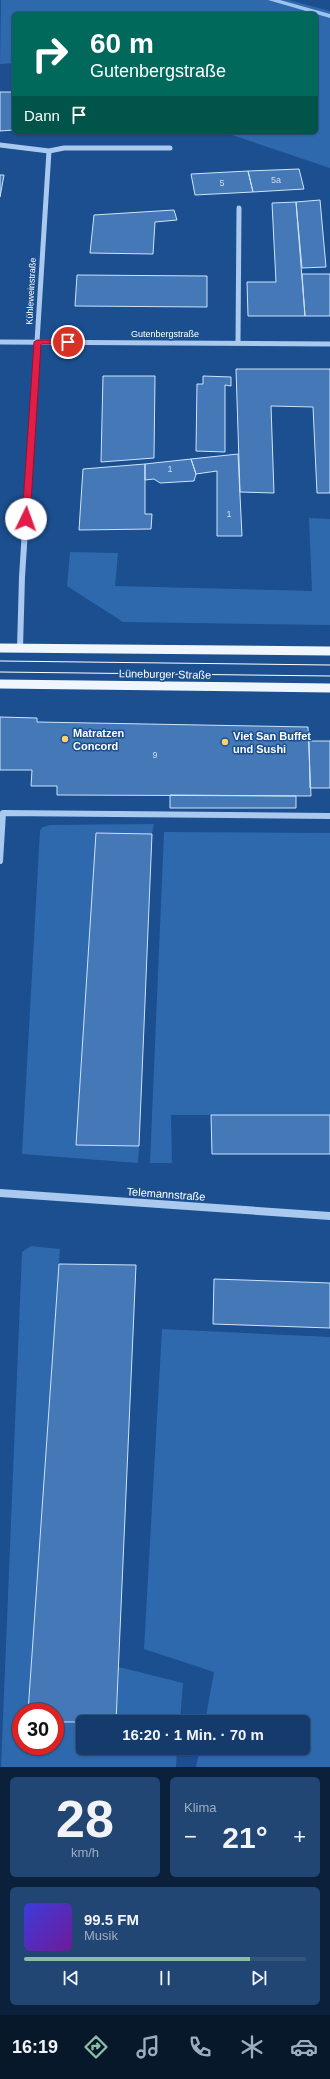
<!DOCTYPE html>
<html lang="de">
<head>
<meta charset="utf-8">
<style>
	:root { --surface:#143b6b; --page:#214673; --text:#f1f3f6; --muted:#9dadc1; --line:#33557e; --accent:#8abfa5 }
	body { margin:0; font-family:Helvetica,sans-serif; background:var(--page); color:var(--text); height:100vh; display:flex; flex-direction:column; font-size:15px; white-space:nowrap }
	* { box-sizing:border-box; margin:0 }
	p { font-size:13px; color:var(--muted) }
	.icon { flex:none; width:22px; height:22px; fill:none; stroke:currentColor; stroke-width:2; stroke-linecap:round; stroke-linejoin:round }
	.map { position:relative; height:1767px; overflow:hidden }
	.drawer { display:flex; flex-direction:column; gap:10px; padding:10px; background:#0b203b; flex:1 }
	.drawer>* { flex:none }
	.banner { position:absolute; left:12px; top:12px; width:306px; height:122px; border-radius:6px; box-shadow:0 1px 3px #0004,0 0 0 1px var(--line); background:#00695c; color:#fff; overflow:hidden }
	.speed { position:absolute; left:12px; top:1703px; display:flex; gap:8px; font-size:20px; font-weight:700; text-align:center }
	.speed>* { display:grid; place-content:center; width:52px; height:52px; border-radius:50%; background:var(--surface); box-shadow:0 1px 3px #0004,0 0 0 1px var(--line); line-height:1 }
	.speed .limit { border:6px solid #d22; background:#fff; color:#111 }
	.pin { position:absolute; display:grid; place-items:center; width:34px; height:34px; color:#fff; margin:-17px; border:2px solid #fff; border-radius:50%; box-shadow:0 1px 4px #0007 }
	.me { position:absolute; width:44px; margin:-22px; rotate:3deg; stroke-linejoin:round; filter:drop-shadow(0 0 3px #0008) }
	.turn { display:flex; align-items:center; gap:14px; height:84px; padding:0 12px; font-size:18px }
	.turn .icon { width:52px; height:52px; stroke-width:2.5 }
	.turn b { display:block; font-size:28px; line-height:34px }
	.then { display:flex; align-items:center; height:38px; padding:0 12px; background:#0003; gap:8px; font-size:15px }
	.big { font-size:30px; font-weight:700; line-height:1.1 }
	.drawer .card { flex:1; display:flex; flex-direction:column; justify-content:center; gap:6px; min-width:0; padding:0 14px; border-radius:6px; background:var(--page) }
	.drawer .dial { align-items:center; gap:0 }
	.dial b { font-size:52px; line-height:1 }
	.song { display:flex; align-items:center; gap:12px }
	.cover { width:48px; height:48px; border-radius:6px; background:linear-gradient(135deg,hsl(240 70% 55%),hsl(280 70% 35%)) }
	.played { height:4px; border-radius:2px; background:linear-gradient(90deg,var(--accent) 80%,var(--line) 80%) }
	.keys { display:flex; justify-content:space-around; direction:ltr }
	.heat { display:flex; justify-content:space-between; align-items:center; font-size:22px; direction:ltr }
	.drawer .tiles { flex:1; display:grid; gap:10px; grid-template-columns:1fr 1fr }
	.card:last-child { grid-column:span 2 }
	.trip { position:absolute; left:76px; top:1715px; width:234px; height:40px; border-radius:6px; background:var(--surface); box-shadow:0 1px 3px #0004,0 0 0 1px var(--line); font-weight:700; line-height:40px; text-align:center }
	.tabs { display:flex; height:64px; justify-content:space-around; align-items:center; background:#08182b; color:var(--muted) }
	.tabs .icon { width:28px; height:28px }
	.tabs .current { color:var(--accent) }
	.tabs b { font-size:18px; color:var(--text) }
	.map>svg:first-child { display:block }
</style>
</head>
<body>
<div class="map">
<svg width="330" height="1767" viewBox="0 0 330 1767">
	<rect width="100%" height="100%" fill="#1b4f8f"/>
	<path fill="#2e69ad" d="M 1,0 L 289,0 L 330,11 L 330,168 L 223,132 L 316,132 L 316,14 L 14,14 L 14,63 L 0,64 Z
		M 309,518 L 330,519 L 330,625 L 123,622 L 67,586 L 70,552 L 118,553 L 115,586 L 312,591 Z
		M 154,824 L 152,834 L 97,833 L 76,1145 L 139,1146 L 138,1163 L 22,1154 L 40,830 L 43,827 L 50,825 Z
		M 164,832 L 330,833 L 330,1115 L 171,1115 L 172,1163 L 150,1163 Z
		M 31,1246 L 60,1249 L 28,1712 L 21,1712 L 21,1746 L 55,1746 L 55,1722 L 83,1723 L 83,1748 L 177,1748 L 176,1767 L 1,1767 L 22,1252 Z
		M 162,1329 L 330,1337 L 330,1767 L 196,1767 L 200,1748 L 303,1748 L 303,1722 L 205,1722 L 214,1672 L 144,1649 Z
		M 119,1667 L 183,1683 L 180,1722 L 116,1722 Z"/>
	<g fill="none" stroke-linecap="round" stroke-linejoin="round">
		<path fill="#9cc4f0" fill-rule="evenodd" d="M 268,0 L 280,0 L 330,14 L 330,18 Z"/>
	</g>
	<path fill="#4478b7" stroke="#cfe3fa" d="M 0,92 L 14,92 L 14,130 L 0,131 Z
		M 299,169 L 304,189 L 253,192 L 248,171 Z
		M 248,171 L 253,192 L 195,195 L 191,174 Z
		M 0,175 L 4,175 L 0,197 Z
		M 320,200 L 326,267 L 302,268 L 296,202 Z
		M 296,202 L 305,316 L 248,316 L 247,282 L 276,282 L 272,203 Z
		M 174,210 L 177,220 L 155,222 L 153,254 L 90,253 L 94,215 Z
		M 302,274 L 330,274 L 330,316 L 305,316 Z
		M 77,275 L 207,276 L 207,307 L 75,306 Z
		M 236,369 L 330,369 L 330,493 L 317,493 L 313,407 L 271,406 L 274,493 L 240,492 Z
		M 103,376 L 155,376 L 154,458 L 101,462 Z
		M 203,376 L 231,377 L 231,386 L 225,385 L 225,452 L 196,451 L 197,384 L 203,384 Z
		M 238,454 L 242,536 L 217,536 L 217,471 L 196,474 L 191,459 Z
		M 191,459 L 196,474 L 194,481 L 160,483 L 154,479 L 145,480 L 145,464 Z
		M 145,464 L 145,514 L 152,514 L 151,529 L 79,530 L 83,469 Z
		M 0,717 L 37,718 L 37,722 L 308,727 L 311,796 L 57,795 L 57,786 L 31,786 L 32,770 L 0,770 Z
		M 309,741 L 330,741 L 330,788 L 310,788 Z
		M 170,795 L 296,796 L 296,808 L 170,808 Z
		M 96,833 L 152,834 L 139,1146 L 76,1145 Z
		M 211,1115 L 330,1115 L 330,1154 L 212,1154 Z
		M 59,1264 L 136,1265 L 116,1722 L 55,1722 L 55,1712 L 28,1712 Z
		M 214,1279 L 330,1283 L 330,1328 L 213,1324 Z"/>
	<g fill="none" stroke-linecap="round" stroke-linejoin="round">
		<path stroke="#a9c9ee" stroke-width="5" d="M 0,145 L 49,151 L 64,148 L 170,148
			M 0,342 L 330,344
			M 238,343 L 239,208
			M 31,437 L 49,151"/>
		<path stroke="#a9c9ee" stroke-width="6" d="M 20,648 L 22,577 L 31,436
			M 0,861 L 3,813 L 330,816"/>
		<path stroke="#a9c9ee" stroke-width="8" d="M 0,1193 L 330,1216"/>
		<path stroke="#f0f6ff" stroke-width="9" d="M 0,648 L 330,651
			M 0,684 L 330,688"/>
		<path stroke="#fff" stroke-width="1" d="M 0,661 L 330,665
			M 0,672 L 330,676"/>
	</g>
	<path fill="#e11d48" stroke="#92132f" d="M 68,340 L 71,341 L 71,344 L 41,344 L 30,519 L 26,521 L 22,519 L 34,342 L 37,340 Z"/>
	<g fill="#ffd166" stroke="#1b4f8f" stroke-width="1.5">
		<circle cx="65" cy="739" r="4"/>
		<circle cx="225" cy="742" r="4"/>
	</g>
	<g text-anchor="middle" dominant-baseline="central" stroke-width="3" stroke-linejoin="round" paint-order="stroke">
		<g font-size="9" fill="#d0dded">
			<text x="276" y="180">5a</text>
			<text x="222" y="183">5</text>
			<text x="170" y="469">1</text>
			<text x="229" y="514">1</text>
			<text x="155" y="755">9</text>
		</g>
		<g font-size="9" fill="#fff" stroke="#1b4f8f">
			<text transform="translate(31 291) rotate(-87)">Kühleweinstraße</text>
			<text x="165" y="334">Gutenbergstraße</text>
		</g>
		<g font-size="11" fill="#fff" stroke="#1b4f8f">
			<text transform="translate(165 674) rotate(1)">Lüneburger Straße</text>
			<text transform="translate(166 1194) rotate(4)">Telemannstraße</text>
		</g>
		<g font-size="11" font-weight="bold" fill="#fff" stroke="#1b4f8f" text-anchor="start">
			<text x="73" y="733">Matratzen<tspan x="73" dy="13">Concord</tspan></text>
			<text x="233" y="736">Viet San Buffet<tspan x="233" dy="13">und Sushi</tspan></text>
		</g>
	</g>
</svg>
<div class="speed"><div class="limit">30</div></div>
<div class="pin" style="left:68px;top:342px;background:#d93025"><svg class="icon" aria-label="arrive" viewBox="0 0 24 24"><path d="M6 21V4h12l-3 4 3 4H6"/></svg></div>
<svg class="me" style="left:26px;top:519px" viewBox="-20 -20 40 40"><circle r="19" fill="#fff"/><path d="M0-13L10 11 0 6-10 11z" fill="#e11d48"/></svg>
<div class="trip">16:20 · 1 Min. · 70 m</div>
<div class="banner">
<div class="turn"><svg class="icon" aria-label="right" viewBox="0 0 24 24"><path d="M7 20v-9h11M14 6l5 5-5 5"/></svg><div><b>60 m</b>Gutenbergstraße</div></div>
<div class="then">Dann<svg class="icon" aria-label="arrive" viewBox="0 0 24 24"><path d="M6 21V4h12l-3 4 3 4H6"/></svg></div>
</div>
</div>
<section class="drawer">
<div class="tiles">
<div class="card dial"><b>28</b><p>km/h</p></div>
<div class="card"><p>Klima</p>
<div class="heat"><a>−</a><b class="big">21°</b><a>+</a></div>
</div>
<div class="card">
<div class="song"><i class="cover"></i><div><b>99.5 FM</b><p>Musik</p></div></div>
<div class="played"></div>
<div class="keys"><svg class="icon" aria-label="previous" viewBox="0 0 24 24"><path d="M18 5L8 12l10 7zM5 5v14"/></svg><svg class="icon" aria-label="pause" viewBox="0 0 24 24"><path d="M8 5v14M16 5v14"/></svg><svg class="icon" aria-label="next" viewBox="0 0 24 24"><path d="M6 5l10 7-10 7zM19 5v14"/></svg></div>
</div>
</div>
</section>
<nav class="tabs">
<b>16:19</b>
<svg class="icon current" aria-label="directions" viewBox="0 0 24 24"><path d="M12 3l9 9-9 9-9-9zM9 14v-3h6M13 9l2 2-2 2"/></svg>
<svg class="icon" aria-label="music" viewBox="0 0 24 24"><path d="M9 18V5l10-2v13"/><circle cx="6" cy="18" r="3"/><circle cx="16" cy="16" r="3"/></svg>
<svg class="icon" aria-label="phone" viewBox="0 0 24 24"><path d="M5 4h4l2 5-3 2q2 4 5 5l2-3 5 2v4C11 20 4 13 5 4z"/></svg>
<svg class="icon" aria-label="climate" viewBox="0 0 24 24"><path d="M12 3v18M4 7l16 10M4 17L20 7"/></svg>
<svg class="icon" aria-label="car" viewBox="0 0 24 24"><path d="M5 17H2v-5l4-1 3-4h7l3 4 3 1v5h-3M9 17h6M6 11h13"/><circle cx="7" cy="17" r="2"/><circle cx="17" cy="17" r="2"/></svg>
</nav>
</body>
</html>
